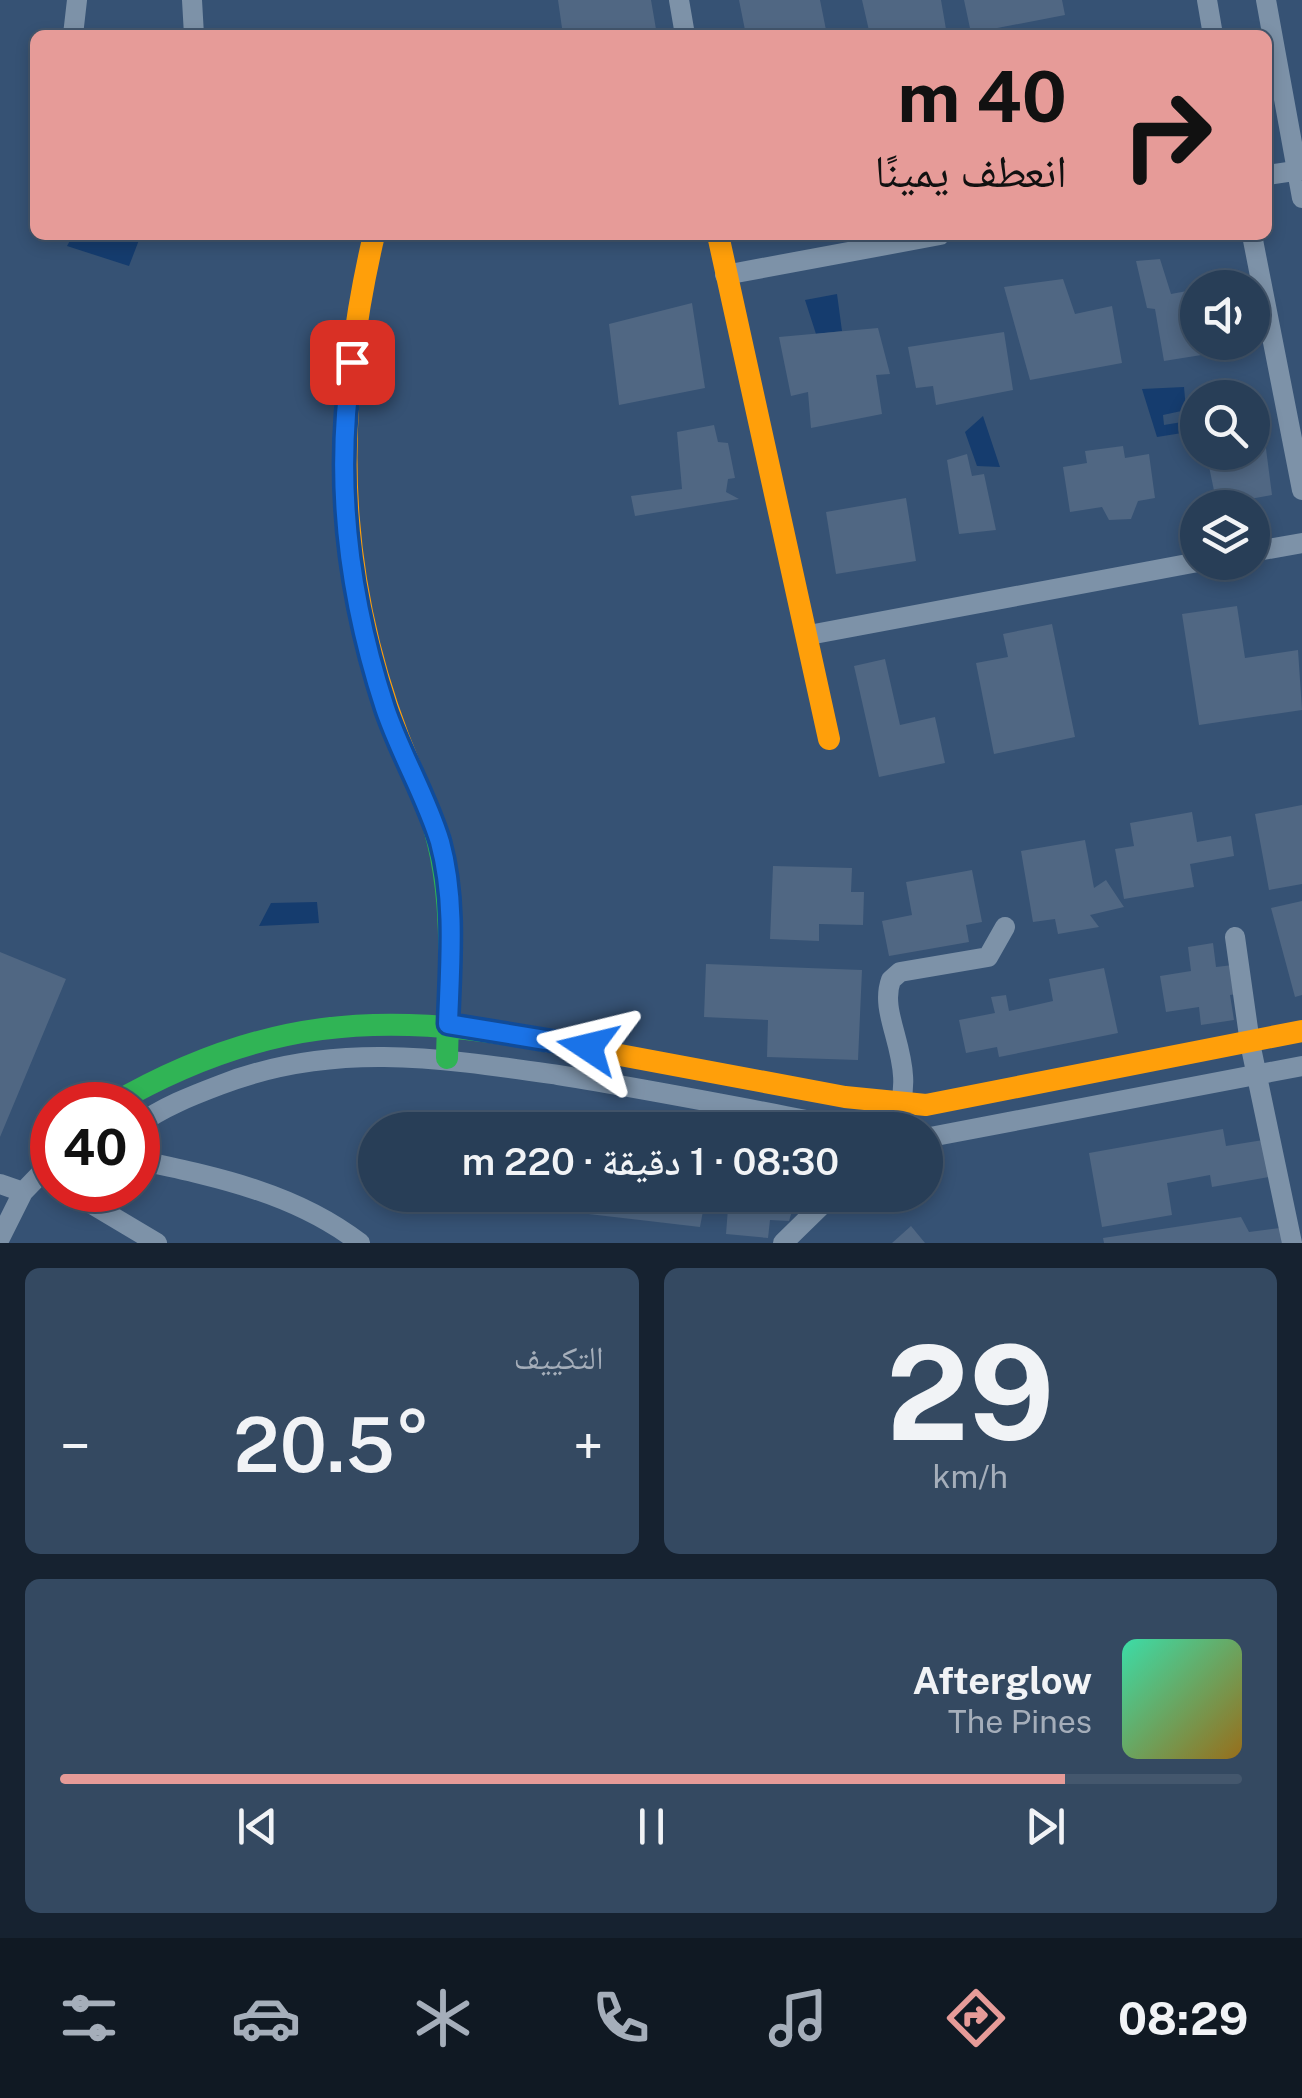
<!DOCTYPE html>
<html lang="ar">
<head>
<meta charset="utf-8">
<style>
	:root { --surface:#283e57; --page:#344961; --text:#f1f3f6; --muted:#a5aeba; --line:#44576d; --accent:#e69b98 }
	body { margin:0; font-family:"Public Sans","Noto Naskh Arabic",sans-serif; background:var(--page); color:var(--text); direction:rtl; height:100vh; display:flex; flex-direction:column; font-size:38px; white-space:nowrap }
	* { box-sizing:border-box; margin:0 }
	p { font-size:32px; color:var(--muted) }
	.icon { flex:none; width:55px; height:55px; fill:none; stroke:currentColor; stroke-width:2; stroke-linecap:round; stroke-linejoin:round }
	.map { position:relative; height:1243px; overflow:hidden; direction:ltr }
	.panel { display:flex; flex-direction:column; gap:25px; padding:25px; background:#162230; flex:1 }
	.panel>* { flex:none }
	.hud { position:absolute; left:30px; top:30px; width:1242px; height:210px; border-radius:15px; box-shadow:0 5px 15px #0003,0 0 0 2px var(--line); direction:rtl; background:#e69b98; color:#111; overflow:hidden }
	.controls { position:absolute; left:1180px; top:270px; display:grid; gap:20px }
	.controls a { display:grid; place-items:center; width:90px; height:90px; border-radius:50%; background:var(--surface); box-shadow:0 5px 15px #0003,0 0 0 2px var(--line); font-size:50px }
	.speed { position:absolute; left:30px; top:1082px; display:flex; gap:20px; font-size:50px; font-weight:700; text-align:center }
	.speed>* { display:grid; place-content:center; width:130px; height:130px; border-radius:50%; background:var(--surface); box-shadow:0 5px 15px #0003,0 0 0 2px var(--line); line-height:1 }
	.speed .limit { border:15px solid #d22; background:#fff; color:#111 }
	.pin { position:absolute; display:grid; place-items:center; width:85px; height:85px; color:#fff; margin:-42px; border-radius:20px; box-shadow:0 5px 15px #0006 }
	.me { position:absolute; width:110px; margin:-55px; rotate:280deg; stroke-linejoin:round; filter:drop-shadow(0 0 8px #0008) }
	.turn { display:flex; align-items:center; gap:35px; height:210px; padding:0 40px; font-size:45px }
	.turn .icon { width:130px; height:130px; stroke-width:2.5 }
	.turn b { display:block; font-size:70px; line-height:85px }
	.big { font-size:75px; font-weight:600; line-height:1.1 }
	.panel .card { flex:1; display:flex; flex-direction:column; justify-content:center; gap:15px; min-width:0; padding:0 35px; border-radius:15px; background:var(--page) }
	.panel .dial { align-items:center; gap:0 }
	.dial b { font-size:130px; line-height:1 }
	.song { display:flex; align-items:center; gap:30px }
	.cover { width:120px; height:120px; border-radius:15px; background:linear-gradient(135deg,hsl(160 70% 55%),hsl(40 70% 35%)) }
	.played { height:10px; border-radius:5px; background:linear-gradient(90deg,var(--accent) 85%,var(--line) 85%) }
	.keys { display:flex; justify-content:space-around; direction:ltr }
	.heat { display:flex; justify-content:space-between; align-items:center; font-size:55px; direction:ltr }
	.panel .tiles { flex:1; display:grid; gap:25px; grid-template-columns:1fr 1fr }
	.card:last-child { grid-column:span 2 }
	.trip { position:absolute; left:358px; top:1112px; width:585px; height:100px; border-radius:50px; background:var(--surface); box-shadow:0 5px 15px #0003,0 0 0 2px var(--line); font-weight:600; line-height:100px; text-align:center; direction:rtl }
	.menu { display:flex; height:160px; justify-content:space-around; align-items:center; background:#101923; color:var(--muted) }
	.menu .icon { width:70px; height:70px }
	.menu .selected { color:var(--accent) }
	.menu b { font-size:45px; color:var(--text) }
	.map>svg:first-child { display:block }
</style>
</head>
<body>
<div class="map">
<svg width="1302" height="1243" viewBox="0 0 1302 1243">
	<rect width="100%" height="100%" fill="#365274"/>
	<path fill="#153c6e" d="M 73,235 L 116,235 L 139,240 L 129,266 L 67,246 Z
		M 837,294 L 842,331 L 816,334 L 805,300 Z
		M 1184,387 L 1186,410 L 1163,415 L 1164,425 L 1182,422 L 1182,433 L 1157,437 L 1142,389 Z
		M 983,416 L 1000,467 L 977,466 L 965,432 Z
		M 317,902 L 319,923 L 259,926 L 271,903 Z"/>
	<path fill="#506783" d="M 558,0 L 651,0 L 657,35 L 563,35 Z
		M 739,0 L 820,0 L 827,35 L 746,35 Z
		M 862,0 L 941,0 L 947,35 L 870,35 Z
		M 964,0 L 1062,0 L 1065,15 L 971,33 Z
		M 1160,259 L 1171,294 L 1198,289 L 1198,342 L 1237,342 L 1239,349 L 1164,361 L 1155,309 L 1147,308 L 1136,261 Z
		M 1063,279 L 1075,314 L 1112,306 L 1122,363 L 1030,380 L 1004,287 Z
		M 692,303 L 705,388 L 619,405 L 609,324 Z
		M 878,328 L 890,374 L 876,375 L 882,414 L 811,428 L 808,392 L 791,396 L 779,337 Z
		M 1004,332 L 1013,390 L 936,405 L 933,386 L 916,388 L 908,347 Z
		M 1242,387 L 1244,398 L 1209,398 L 1208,392 Z
		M 714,425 L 718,442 L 728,443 L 735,478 L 728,479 L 726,492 L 739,499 L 635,516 L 631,496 L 682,489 L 677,432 Z
		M 1252,438 L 1265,441 L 1272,495 L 1217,505 L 1206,452 L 1252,452 Z
		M 1123,446 L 1125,458 L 1149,454 L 1155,498 L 1138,501 L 1131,519 L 1109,520 L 1102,507 L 1070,512 L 1063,467 L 1087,463 L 1085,451 Z
		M 967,454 L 972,476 L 984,474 L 996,530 L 959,534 L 947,460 Z
		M 906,498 L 916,561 L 836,574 L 826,512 Z
		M 1237,606 L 1245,658 L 1298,650 L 1302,710 L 1199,725 L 1182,614 Z
		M 1052,624 L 1075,737 L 994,754 L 976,663 L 1008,657 L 1003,634 Z
		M 885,659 L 900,725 L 935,717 L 945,763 L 879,777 L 854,666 Z
		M 1302,805 L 1302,884 L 1269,890 L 1255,814 Z
		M 1192,812 L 1197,842 L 1231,836 L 1234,856 L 1190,864 L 1194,887 L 1124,899 L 1115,849 L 1134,846 L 1130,823 Z
		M 1085,840 L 1094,888 L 1106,880 L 1124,907 L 1090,915 L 1099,927 L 1058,934 L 1055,919 L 1033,922 L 1021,851 Z
		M 773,866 L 852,868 L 851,892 L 864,892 L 863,925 L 819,924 L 819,941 L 770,939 Z
		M 972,870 L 982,922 L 966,925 L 969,942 L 889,956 L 882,921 L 912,915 L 906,882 Z
		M 1302,901 L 1302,995 L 1295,997 L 1271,908 Z
		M 1213,943 L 1216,967 L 1241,964 L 1245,993 L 1230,995 L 1234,1020 L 1201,1025 L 1199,1007 L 1166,1012 L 1160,976 L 1191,971 L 1188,947 Z
		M 0,952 L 66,979 L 0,1137 Z
		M 706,964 L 862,970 L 858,1060 L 767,1057 L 768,1020 L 704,1017 Z
		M 1104,968 L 1118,1033 L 999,1057 L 997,1047 L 966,1053 L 959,1020 L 995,1013 L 991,997 L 1006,995 L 1009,1011 L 1053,1001 L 1049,979 Z
		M 1223,1129 L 1226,1146 L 1263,1140 L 1269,1177 L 1212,1187 L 1210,1175 L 1167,1183 L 1172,1215 L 1102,1227 L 1089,1153 Z
		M 539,1195 L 723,1195 L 720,1214 L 703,1211 L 700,1227 L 537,1208 Z
		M 729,1195 L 797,1195 L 789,1221 L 770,1220 L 768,1238 L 726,1234 Z
		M 1241,1217 L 1249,1232 L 1280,1228 L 1282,1243 L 1104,1243 L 1103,1238 Z
		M 911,1226 L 925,1243 L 892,1243 Z"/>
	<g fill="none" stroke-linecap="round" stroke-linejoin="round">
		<path stroke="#7d92a8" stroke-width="20" d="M 192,0 L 194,35
			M 679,0 L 685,35
			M 1207,0 L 1213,35
			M 1266,0 L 1302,198
			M 73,35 L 77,0
			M 1268,175 L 1302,170
			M 1252,235 L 1302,490
			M 725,275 L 940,235
			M 1252,552 L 1302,543
			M 809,635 L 1198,562
			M 1235,937 L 1250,1043 L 1292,1243
			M 138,1125 C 163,1107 191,1096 220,1085 C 333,1041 441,1058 558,1075 C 659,1091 758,1111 859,1130
			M 892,1130 C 924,1063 876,1021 891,980 L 900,972 L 988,957 L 1005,927
			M 925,1138 L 1302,1066
			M 138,1160 C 217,1177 295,1193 360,1243
			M 0,1184 L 23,1192
			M 68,1190 L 157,1243
			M 0,1238 L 23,1192 L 52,1162
			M 783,1243 L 832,1195"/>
		<path stroke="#30b455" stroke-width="22" d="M 420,789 C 458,874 449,967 447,1058
			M 111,1105 C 259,1019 379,1010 545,1041"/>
		<path stroke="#ff9f0a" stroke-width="22" d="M 374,235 C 328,430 337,606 420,789
			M 718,235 L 829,739
			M 545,1041 L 845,1097 L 926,1105 L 1302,1031"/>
	</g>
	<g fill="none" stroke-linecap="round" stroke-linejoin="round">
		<g stroke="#114b97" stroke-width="25">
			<path id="route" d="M 352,362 C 334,478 348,595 385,708 C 400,753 426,796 440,842 C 456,900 450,965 448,1024 L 588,1047"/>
		</g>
		<use href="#route" stroke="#1a73e8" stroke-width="18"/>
	</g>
</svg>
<div class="controls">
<a><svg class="icon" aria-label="sound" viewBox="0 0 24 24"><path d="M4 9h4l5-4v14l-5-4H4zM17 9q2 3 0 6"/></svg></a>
<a><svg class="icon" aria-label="search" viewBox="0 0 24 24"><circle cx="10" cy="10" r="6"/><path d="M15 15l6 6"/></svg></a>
<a><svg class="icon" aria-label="layers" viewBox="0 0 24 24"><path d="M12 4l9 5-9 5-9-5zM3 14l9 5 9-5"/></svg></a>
</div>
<div class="speed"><div class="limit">40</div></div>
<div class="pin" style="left:352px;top:362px;background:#d93025"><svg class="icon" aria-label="arrive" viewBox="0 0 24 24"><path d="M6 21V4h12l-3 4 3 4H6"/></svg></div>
<svg class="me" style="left:588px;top:1047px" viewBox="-20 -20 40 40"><path d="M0-17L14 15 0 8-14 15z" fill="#1a73e8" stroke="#fff" stroke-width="4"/></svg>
<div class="trip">08:30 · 1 دقيقة · 220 m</div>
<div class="hud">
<div class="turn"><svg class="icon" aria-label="right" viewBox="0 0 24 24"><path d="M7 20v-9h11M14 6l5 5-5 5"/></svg><div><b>40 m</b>انعطف يمينًا</div></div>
</div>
</div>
<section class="panel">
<div class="tiles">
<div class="card dial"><b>29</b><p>km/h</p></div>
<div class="card"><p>التكييف</p>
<div class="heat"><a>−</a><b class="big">20.5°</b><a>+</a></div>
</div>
<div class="card">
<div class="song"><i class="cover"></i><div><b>Afterglow</b><p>The Pines</p></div></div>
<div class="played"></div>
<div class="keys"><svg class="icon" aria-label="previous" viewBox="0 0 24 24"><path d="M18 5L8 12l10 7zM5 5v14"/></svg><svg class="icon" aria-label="pause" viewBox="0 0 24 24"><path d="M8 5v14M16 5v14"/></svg><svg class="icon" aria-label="next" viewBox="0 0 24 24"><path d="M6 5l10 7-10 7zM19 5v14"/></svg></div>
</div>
</div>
</section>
<nav class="menu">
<b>08:29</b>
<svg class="icon selected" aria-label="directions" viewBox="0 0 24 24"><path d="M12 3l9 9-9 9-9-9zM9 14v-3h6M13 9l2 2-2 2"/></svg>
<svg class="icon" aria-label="music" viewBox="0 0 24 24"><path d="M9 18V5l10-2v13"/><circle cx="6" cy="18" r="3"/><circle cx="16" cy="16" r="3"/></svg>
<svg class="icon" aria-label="phone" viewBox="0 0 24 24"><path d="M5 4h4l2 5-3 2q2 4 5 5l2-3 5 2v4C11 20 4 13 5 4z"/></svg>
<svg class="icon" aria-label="climate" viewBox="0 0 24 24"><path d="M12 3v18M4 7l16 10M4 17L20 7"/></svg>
<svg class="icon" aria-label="car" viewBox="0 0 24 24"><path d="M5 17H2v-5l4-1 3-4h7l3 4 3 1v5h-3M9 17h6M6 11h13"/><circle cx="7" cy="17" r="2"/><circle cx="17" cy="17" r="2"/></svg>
<svg class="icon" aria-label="filters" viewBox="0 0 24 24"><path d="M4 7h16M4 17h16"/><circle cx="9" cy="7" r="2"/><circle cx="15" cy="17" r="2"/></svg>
</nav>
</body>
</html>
